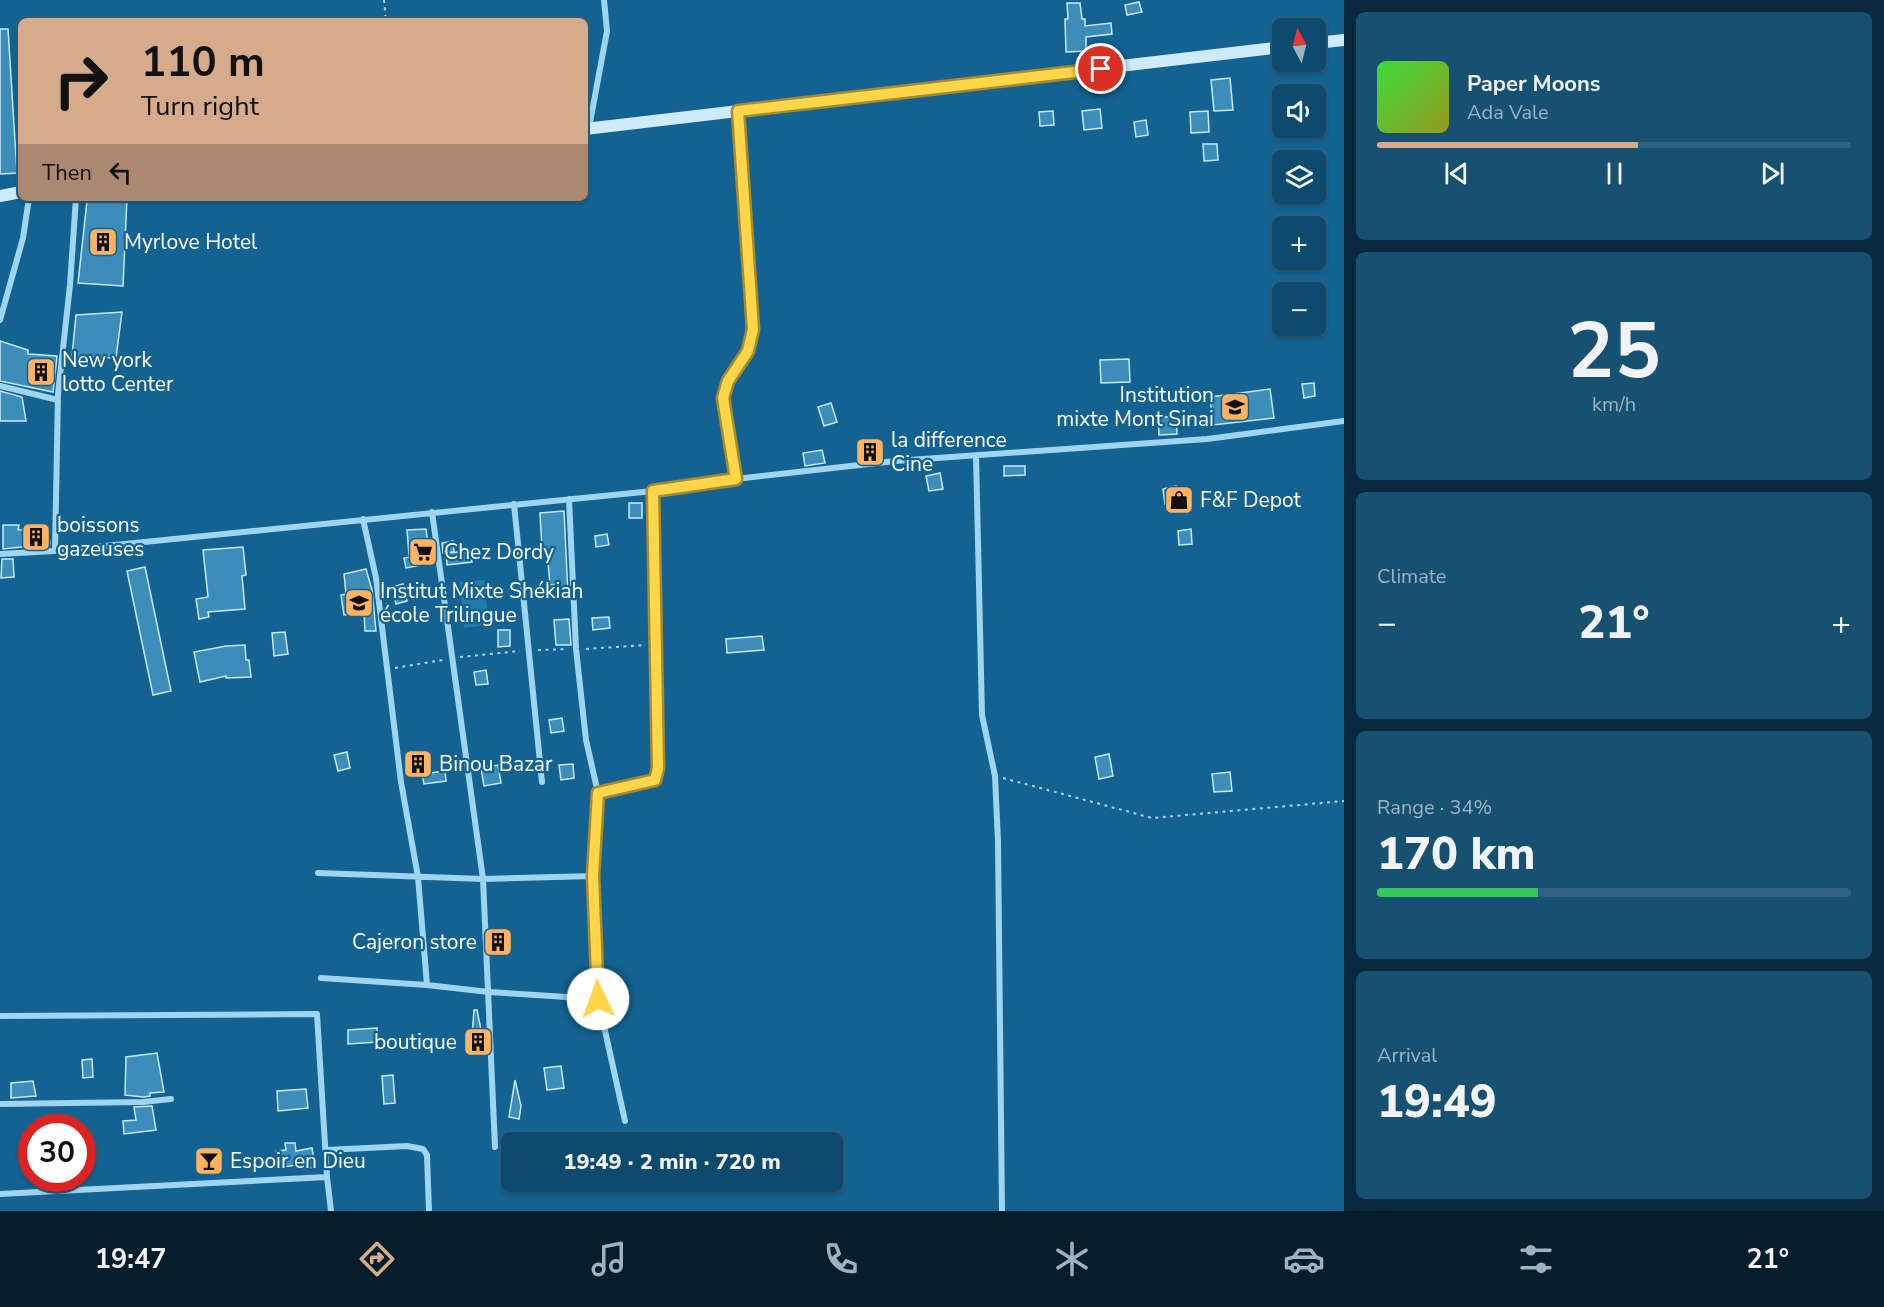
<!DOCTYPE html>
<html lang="en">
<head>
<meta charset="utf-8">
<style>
	:root { --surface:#0e4a6d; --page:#175172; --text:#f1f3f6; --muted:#9bb3c2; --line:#2e6280; --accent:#d6ab8b }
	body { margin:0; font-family:"Nunito Sans",sans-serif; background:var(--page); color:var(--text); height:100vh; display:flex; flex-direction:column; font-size:22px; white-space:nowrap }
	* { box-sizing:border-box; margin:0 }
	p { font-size:20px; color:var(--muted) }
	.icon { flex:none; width:33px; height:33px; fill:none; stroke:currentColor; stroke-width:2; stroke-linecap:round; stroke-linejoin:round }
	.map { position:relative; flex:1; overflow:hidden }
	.side { display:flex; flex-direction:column; gap:12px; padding:12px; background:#08293c; width:540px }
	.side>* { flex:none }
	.hud { position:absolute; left:18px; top:18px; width:570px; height:183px; border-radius:9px; box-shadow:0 2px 4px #0004,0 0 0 2px var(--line); background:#d6ab8b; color:#111; overflow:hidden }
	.needle { width:39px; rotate:353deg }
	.fabs { position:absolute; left:1272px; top:18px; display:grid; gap:12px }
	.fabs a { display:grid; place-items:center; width:54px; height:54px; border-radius:9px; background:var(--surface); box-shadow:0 2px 4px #0004,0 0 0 2px var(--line); font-size:30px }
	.speed { position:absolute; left:18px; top:1114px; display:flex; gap:12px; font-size:30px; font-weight:700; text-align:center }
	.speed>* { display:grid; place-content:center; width:78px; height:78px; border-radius:50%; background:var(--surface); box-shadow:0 2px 4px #0004,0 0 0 2px var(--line); line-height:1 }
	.speed .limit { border:9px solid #d22; background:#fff; color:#111 }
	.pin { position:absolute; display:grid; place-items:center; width:51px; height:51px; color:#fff; margin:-26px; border:3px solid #fff; border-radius:50%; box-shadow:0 2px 6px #0007 }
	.me { position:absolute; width:66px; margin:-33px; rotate:357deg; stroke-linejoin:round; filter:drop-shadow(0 0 4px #0008) }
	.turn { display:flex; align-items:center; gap:21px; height:126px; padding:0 24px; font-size:27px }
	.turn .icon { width:78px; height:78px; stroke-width:2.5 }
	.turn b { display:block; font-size:42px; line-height:51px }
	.then { display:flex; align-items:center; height:57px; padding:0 24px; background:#0003; gap:12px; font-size:22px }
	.big { font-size:45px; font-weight:800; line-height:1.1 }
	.side .card { flex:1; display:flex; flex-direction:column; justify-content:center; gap:9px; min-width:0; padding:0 21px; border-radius:9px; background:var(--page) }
	.side .dial { align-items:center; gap:0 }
	.dial b { font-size:78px; line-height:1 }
	.song { display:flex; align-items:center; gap:18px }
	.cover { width:72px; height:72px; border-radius:9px; background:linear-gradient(135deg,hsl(120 70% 55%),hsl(60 70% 35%)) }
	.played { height:6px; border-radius:3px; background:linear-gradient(90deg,var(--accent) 55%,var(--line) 55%) }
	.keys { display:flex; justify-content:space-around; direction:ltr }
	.heat { display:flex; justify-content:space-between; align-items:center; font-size:33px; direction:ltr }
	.charge { height:9px; border-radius:4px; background:linear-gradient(90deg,#34c759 34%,var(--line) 0) }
	.trip { position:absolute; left:501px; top:1132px; width:342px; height:60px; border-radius:9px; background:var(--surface); box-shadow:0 2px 4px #0004,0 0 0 2px var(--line); font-weight:800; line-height:60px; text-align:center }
	.tab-bar { display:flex; height:96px; justify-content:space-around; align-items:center; background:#061e2c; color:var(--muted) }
	.tab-bar .icon { width:42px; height:42px }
	.tab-bar .on { color:var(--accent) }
	.tab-bar b { font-size:27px; color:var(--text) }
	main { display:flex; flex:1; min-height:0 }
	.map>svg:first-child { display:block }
</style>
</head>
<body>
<main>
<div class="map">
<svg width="1344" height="1211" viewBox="0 0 1344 1211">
	<rect width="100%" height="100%" fill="#136291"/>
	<path fill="#227dae" d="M 484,580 L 489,625 L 464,628 L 460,582 Z"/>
	<path fill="#3c8db9" stroke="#c7e9fc" stroke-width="1.5" d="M 1139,2 L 1142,12 L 1127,15 L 1125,5 Z
		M 1067,3 L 1080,3 L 1082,19 L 1085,19 L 1085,26 L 1111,23 L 1112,34 L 1086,37 L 1086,51 L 1066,52 L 1065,19 L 1068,19 Z
		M 0,29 L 8,29 L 17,173 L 0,174 Z
		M 1230,78 L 1233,110 L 1214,111 L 1211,80 Z
		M 1100,109 L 1102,128 L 1084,130 L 1082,111 Z
		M 1053,111 L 1054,125 L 1040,126 L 1039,112 Z
		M 1208,111 L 1209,132 L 1191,133 L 1190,112 Z
		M 1146,120 L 1148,135 L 1136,137 L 1134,122 Z
		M 1203,144 L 1217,144 L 1218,160 L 1204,161 Z
		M 104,198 L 127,198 L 123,286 L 78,283 L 87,201 L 103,201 Z
		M 122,312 L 116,358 L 72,356 L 76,315 Z
		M 0,341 L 28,350 L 28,354 L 57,356 L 53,392 L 0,381 Z
		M 1129,359 L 1130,382 L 1101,383 L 1100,360 Z
		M 1314,383 L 1315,396 L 1304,398 L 1302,384 Z
		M 1270,389 L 1274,418 L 1213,425 L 1210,397 Z
		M 0,391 L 22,397 L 26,421 L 0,421 Z
		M 831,403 L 837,422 L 824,426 L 818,407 Z
		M 1158,417 L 1176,417 L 1177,434 L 1159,435 Z
		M 878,442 L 879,457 L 863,459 L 862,446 Z
		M 822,450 L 825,463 L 805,466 L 803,453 Z
		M 1004,466 L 1025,466 L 1025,475 L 1004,476 Z
		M 940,473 L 943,489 L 929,491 L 926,476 Z
		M 1176,486 L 1179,501 L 1165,504 L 1163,489 Z
		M 629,503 L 642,503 L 642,518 L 629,518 Z
		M 564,511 L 568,595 L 560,595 L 558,584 L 550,585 L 547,550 L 542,550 L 540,513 Z
		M 3,525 L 19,525 L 18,530 L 48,528 L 50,544 L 3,549 Z
		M 426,529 L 428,544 L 431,544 L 432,554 L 409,555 L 407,530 Z
		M 1191,529 L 1192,544 L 1179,545 L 1178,531 Z
		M 607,534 L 609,545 L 596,547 L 595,536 Z
		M 453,541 L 454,552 L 443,553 L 442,543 Z
		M 243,547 L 246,575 L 242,576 L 245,609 L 208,612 L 209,617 L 199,619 L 196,599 L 208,597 L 203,550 Z
		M 471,551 L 472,562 L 447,565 L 446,553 Z
		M 415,556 L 417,566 L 406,568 L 404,558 Z
		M 2,559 L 13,559 L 14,577 L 1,578 Z
		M 145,567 L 171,691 L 153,695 L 127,571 Z
		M 366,569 L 372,590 L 376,631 L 365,631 L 364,612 L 344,615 L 341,595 L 346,594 L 344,574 Z
		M 403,584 L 407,601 L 396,604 L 392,587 Z
		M 609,617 L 610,628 L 593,630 L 592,618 Z
		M 569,619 L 571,645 L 556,645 L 554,620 Z
		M 498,630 L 510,630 L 510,646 L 498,647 Z
		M 285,632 L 288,654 L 274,656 L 272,633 Z
		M 762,636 L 764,650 L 727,653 L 726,639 Z
		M 245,645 L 246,660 L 249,660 L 251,677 L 226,678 L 226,676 L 200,682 L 194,652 L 226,646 Z
		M 486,670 L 488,684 L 476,685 L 474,672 Z
		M 562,718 L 564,731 L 551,733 L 549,720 Z
		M 347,752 L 350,768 L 338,771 L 334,755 Z
		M 1109,754 L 1113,776 L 1099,779 L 1095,757 Z
		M 411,758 L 424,758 L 425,771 L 411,771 Z
		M 573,764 L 574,778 L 561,780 L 559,765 Z
		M 498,765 L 501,783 L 484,786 L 481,768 Z
		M 445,771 L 446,781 L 424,784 L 422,774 Z
		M 1230,772 L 1232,791 L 1214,792 L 1212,774 Z
		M 474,1010 L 477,1010 L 482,1035 L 485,1035 L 484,1048 L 471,1048 Z
		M 377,1028 L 378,1042 L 348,1044 L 348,1030 Z
		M 157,1053 L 164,1092 L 150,1093 L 150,1096 L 143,1097 L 125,1095 L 126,1057 Z
		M 92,1059 L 93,1077 L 83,1078 L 82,1060 Z
		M 561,1066 L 564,1088 L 547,1090 L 544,1068 Z
		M 393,1075 L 395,1103 L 384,1104 L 382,1076 Z
		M 515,1080 L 521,1106 L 519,1119 L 509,1117 Z
		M 33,1081 L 36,1096 L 11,1098 L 11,1083 Z
		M 306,1089 L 308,1108 L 278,1111 L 277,1091 Z
		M 152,1106 L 156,1130 L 124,1134 L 123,1121 L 136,1120 L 134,1107 Z
		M 285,1143 L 295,1143 L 296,1151 L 312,1148 L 315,1167 L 303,1169 L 302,1164 L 278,1168 L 276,1151 L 286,1150 Z
		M 215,1148 L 219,1171 L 204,1173 L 200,1151 Z"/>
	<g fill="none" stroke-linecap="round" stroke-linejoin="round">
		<path stroke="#9fd5f1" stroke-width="2" stroke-dasharray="3 4.5" stroke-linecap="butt" d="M 384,0 L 386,21
			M 586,649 L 646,645
			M 538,650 L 568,649
			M 460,657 L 520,651
			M 395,668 L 443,660
			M 1003,778 L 1152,818 L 1344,801"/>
		<path stroke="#9fd5f1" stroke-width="6" d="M 589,128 L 607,31 L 604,0
			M 0,320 L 23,238 L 29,198
			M 0,386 L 58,400
			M 976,456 L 982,715 L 995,776 L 998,842 L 1002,1211
			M 736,479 L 723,397 L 728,381 L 748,351 L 753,329 L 738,111
			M 569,499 L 576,649 L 586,740 L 598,793
			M 514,504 L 542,782
			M 432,512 L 483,879 L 495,1147
			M 55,551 L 58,394 L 70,285 L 76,198
			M 0,554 L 55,551 L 653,491 L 736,479 L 895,461 L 1207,439 L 1344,421
			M 318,873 L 483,879 L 593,876
			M 321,978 L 427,985 L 418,877 L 401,782 L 376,578 L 363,519
			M 427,985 L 489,992 L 598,999
			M 0,1016 L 317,1014 L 327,1177 L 0,1194
			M 0,1104 L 143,1102 L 171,1099
			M 625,1121 L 598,999 L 593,876 L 598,793 L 655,780 L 658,768 L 653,491
			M 326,1150 L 407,1146 L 423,1149 L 427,1155 L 429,1211
			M 327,1177 L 331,1211"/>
		<path stroke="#ceebfc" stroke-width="12" d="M 1316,43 L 1344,40
			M 585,129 L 1282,47
			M 0,196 L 21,192"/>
	</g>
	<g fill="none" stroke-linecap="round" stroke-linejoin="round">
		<g stroke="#a68a30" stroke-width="15">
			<path id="route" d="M 598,999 L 593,876 L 598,793 L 655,780 L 658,768 L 653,491 L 736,479 L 723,398 L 728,381 L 748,351 L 753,329 L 738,111 L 1101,69"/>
		</g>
		<use href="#route" stroke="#ffd54a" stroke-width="10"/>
	</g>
	<defs>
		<g id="building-square" transform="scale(1.5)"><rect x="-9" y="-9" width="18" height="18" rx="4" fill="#ffb260" stroke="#136291"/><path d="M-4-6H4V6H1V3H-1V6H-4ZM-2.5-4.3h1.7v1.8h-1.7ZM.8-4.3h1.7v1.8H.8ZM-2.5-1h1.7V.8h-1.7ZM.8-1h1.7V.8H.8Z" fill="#111"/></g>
		<g id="school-square" transform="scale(1.5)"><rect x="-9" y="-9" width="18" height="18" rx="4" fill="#ffb260" stroke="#136291"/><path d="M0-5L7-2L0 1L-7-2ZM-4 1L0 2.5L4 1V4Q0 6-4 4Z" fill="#111"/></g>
		<g id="shop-square" transform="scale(1.5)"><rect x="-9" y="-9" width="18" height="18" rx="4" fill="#ffb260" stroke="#136291"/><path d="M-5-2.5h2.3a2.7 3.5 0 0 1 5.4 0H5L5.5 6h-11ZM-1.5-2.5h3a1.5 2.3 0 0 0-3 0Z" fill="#111"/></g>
		<g id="supermarket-square" transform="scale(1.5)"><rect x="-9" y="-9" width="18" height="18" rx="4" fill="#ffb260" stroke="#136291"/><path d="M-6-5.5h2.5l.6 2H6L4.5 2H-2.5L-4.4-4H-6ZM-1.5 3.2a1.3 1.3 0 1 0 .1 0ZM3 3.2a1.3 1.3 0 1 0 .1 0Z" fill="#111"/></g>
		<g id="bar-square" transform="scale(1.5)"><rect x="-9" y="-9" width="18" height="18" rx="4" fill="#ffb260" stroke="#136291"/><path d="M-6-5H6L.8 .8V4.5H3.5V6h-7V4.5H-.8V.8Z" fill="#111"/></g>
	</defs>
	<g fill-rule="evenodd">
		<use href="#building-square" x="103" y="242"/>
		<use href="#building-square" x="41" y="372"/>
		<use href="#school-square" x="1235" y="407"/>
		<use href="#building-square" x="870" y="452"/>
		<use href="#shop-square" x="1179" y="500"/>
		<use href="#building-square" x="36" y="537"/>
		<use href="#supermarket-square" x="423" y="552"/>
		<use href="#school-square" x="359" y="603"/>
		<use href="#building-square" x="418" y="764"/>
		<use href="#building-square" x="498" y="942"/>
		<use href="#building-square" x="478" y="1042"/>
		<use href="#bar-square" x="209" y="1161"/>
	</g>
	<g text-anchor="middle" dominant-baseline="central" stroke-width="4.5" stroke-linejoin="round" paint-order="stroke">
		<g font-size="21" fill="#fff" stroke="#136291" text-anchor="start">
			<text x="124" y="242">Myrlove Hotel</text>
			<text x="62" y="360">New york<tspan x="62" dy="24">lotto Center</tspan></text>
			<text x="1214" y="395" text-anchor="end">Institution<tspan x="1214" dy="24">mixte Mont Sinai</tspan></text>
			<text x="891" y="440">la difference<tspan x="891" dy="24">Cine</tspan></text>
			<text x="1200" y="500">F&amp;F Depot</text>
			<text x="57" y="525">boissons<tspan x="57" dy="24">gazeuses</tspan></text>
			<text x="444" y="552">Chez Dordy</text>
			<text x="380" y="591">Institut Mixte Shékiah<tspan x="380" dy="24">école Trilingue</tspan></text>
			<text x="439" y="764">Binou Bazar</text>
			<text x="477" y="942" text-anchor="end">Cajeron store</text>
			<text x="457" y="1042" text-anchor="end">boutique</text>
			<text x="230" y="1161">Espoir en Dieu</text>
		</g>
	</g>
</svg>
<div class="fabs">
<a><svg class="needle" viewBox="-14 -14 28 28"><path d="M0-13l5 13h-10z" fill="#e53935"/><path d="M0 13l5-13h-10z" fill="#9bb3c2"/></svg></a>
<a><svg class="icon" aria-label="sound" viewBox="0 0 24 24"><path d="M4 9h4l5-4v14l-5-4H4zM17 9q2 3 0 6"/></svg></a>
<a><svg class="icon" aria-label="layers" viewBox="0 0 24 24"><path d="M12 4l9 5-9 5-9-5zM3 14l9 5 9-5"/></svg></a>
<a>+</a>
<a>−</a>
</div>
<div class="speed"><div class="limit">30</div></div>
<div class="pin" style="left:1101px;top:69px;background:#d93025"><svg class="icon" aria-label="arrive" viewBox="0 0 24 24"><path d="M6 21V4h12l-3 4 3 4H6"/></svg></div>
<svg class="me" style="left:598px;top:999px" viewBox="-20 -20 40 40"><circle r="19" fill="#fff"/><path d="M0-13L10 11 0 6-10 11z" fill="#ffd54a"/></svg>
<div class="trip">19:49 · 2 min · 720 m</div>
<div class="hud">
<div class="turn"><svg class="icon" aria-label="right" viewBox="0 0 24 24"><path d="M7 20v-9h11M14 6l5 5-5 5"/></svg><div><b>110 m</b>Turn right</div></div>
<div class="then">Then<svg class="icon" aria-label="left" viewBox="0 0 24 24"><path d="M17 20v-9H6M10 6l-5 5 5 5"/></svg></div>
</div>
</div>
<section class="side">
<div class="card">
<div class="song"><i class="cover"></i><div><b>Paper Moons</b><p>Ada Vale</p></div></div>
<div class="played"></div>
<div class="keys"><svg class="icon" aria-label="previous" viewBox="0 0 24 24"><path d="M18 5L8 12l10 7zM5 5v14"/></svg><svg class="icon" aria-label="pause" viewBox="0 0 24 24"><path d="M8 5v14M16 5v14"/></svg><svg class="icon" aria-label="next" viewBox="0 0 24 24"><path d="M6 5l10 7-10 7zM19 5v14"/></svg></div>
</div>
<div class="card dial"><b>25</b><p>km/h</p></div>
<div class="card"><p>Climate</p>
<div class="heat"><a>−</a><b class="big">21°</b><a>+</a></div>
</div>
<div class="card"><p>Range · 34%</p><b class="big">170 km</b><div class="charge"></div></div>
<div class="card"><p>Arrival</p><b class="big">19:49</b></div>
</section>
</main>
<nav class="tab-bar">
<b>19:47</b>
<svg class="icon on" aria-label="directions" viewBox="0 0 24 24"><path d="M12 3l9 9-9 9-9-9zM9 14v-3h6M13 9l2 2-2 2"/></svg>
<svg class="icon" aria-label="music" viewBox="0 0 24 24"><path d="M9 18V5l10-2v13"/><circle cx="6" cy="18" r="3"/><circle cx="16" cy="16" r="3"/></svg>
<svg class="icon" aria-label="phone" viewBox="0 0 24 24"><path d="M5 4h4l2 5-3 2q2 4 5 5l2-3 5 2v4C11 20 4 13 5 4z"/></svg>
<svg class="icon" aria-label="climate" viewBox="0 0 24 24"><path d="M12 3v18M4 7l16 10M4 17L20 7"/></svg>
<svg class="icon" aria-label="car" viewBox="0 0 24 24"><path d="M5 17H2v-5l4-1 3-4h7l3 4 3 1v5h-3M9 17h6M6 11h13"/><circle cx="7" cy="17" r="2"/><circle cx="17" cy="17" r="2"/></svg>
<svg class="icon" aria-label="filters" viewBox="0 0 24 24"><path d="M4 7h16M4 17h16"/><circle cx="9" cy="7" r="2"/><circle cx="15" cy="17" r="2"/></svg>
<b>21°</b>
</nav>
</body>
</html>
